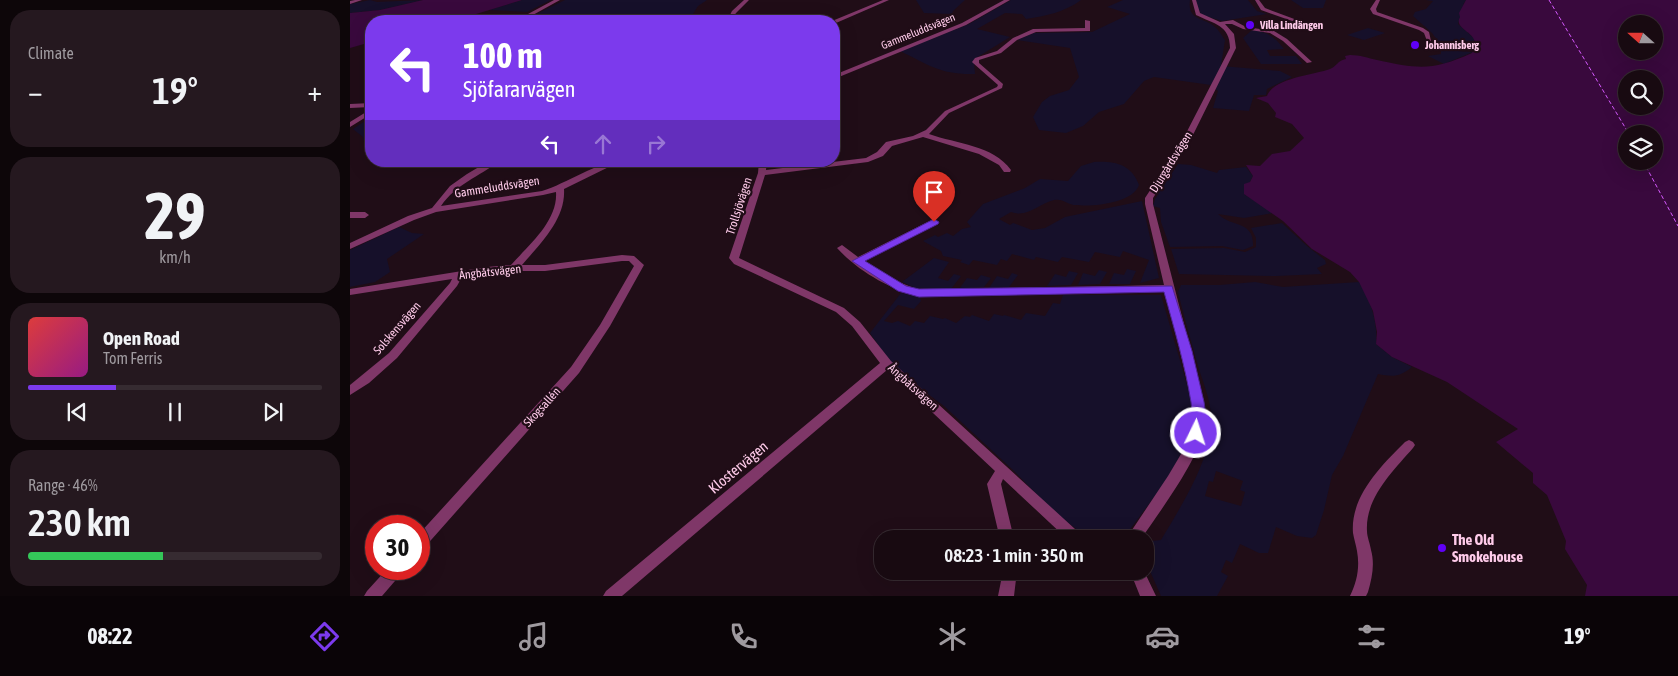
<!DOCTYPE html>
<html lang="en">
<head>
<meta charset="utf-8">
<style>
	:root { --surface:#180a11; --page:#25181f; --text:#f1f3f6; --muted:#9f9a9f; --line:#362b31; --accent:#7c3aed }
	body { margin:0; font-family:"Asap Condensed",sans-serif; background:var(--page); color:var(--text); height:100vh; display:flex; flex-direction:column; font-size:19px; white-space:nowrap }
	* { box-sizing:border-box; margin:0 }
	p { font-size:16px; color:var(--muted) }
	.icon { flex:none; width:28px; height:28px; fill:none; stroke:currentColor; stroke-width:2; stroke-linecap:round; stroke-linejoin:round }
	.map { position:relative; flex:1; overflow:hidden }
	.details { display:flex; flex-direction:column; gap:10px; padding:10px; background:#0d0609; width:350px }
	.details>* { flex:none }
	.guide { position:absolute; left:15px; top:15px; width:475px; height:152px; border-radius:20px; box-shadow:0 5px 20px #0002,0 0 0 1px var(--line); background:#7c3aed; color:#fff; overflow:hidden }
	.needle { width:32px; rotate:291deg }
	.tools { position:absolute; left:1268px; top:15px; display:grid; gap:10px }
	.tools a { display:grid; place-items:center; width:45px; height:45px; border-radius:50%; background:var(--surface); box-shadow:0 5px 20px #0002,0 0 0 1px var(--line); font-size:25px }
	.speed { position:absolute; left:15px; top:515px; display:flex; gap:10px; font-size:25px; font-weight:700; text-align:center }
	.speed>* { display:grid; place-content:center; width:65px; height:65px; border-radius:50%; background:var(--surface); box-shadow:0 5px 20px #0002,0 0 0 1px var(--line); line-height:1 }
	.speed .limit { border:8px solid #d22; background:#fff; color:#111 }
	.pin { position:absolute; display:grid; place-items:center; width:42px; height:42px; color:#fff; margin:-51px -21px; border-radius:50% 50% 50% 0; rotate:-45deg; box-shadow:0 0 5px #0007 }
	.pin .icon { rotate:45deg }
	.me { position:absolute; width:55px; margin:-28px; rotate:4deg; stroke-linejoin:round; filter:drop-shadow(0 0 4px #0008) }
	.turn { display:flex; align-items:center; gap:18px; height:105px; padding:0 15px; font-size:22px }
	.turn .icon { width:65px; height:65px; stroke-width:2.5 }
	.turn b { display:block; font-size:35px; line-height:42px }
	.lanes { display:flex; align-items:center; height:48px; padding:0 15px; background:#0003; justify-content:center; gap:25px; direction:ltr }
	.lanes .off { opacity:.35 }
	.big { font-size:38px; font-weight:600; line-height:1.1 }
	.details .widget { flex:1; display:flex; flex-direction:column; justify-content:center; gap:8px; min-width:0; padding:0 18px; border-radius:20px; background:var(--page) }
	.details .dial { align-items:center; gap:0 }
	.dial b { font-size:65px; line-height:1 }
	.song { display:flex; align-items:center; gap:15px }
	.cover { width:60px; height:60px; border-radius:8px; background:linear-gradient(135deg,hsl(0 70% 55%),hsl(310 70% 35%)) }
	.played { height:5px; border-radius:2px; background:linear-gradient(90deg,var(--accent) 30%,var(--line) 30%) }
	.keys { display:flex; justify-content:space-around; direction:ltr }
	.heat { display:flex; justify-content:space-between; align-items:center; font-size:28px; direction:ltr }
	.charge { height:8px; border-radius:4px; background:linear-gradient(90deg,#34c759 46%,var(--line) 0) }
	.trip { position:absolute; left:524px; top:530px; width:280px; height:50px; border-radius:20px; background:var(--surface); box-shadow:0 5px 20px #0002,0 0 0 1px var(--line); font-weight:600; line-height:50px; text-align:center }
	.tabs { display:flex; height:80px; justify-content:space-around; align-items:center; background:#0a0407; color:var(--muted) }
	.tabs .icon { width:35px; height:35px }
	.tabs .on { color:var(--accent) }
	.tabs b { font-size:22px; color:var(--text) }
	main { display:flex; flex:1; min-height:0 }
	.map>svg:first-child { display:block }
</style>
</head>
<body>
<main>
<section class="details">
<div class="widget"><p>Climate</p>
<div class="heat"><a>−</a><b class="big">19°</b><a>+</a></div>
</div>
<div class="widget dial"><b>29</b><p>km/h</p></div>
<div class="widget">
<div class="song"><i class="cover"></i><div><b>Open Road</b><p>Tom Ferris</p></div></div>
<div class="played"></div>
<div class="keys"><svg class="icon" aria-label="previous" viewBox="0 0 24 24"><path d="M18 5L8 12l10 7zM5 5v14"/></svg><svg class="icon" aria-label="pause" viewBox="0 0 24 24"><path d="M8 5v14M16 5v14"/></svg><svg class="icon" aria-label="next" viewBox="0 0 24 24"><path d="M6 5l10 7-10 7zM19 5v14"/></svg></div>
</div>
<div class="widget"><p>Range · 46%</p><b class="big">230 km</b><div class="charge"></div></div>
</section>
<div class="map">
<svg width="1328" height="596" viewBox="0 0 1328 596">
	<rect width="100%" height="100%" fill="#200d17"/>
	<path fill="#16102a" fill-rule="evenodd" d="M 20,0 L 27,2 L 73,0 L 30,10 L 0,13 L 0,4 Z
		M 172,0 L 201,0 L 177,12 L 139,10 Z
		M 215,0 L 357,0 L 348,6 L 343,14 L 338,14 L 329,21 L 223,21 L 178,18 Z
		M 566,0 L 615,0 L 603,11 L 602,14 L 574,13 Z
		M 661,0 L 731,0 C 715,12 696,16 676,19 L 672,14 L 655,13 L 627,29 L 660,37 L 626,58 L 624,62 L 625,74 C 591,75 579,65 550,51 L 619,24 Z
		M 773,0 L 840,0 C 837,21 854,17 865,27 C 869,30 872,36 875,40 L 871,66 L 930,71 L 942,77 L 917,89 L 916,95 L 904,95 L 899,111 L 863,108 L 868,91 L 861,85 L 804,77 L 794,81 L 774,104 L 749,112 L 733,126 L 716,133 L 689,130 L 683,117 L 692,102 L 700,96 L 719,90 L 729,77 L 720,48 L 667,40 L 684,33 L 742,32 L 780,14 L 757,7 Z
		M 846,0 L 898,0 L 907,11 L 917,14 L 872,21 L 852,15 L 848,9 Z
		M 941,0 L 976,0 L 973,8 L 953,8 Z
		M 1076,0 L 1116,0 L 1114,3 L 1108,24 L 1124,38 L 1125,48 L 1090,44 L 1082,33 L 1063,16 L 1065,12 L 1076,9 L 1083,1 Z
		M 1018,28 L 1035,33 L 1014,40 L 997,35 Z
		M 902,30 C 918,32 925,37 934,49 L 917,50 L 920,56 L 946,56 L 952,64 L 911,64 L 893,38 Z
		M 1091,50 L 1123,52 L 1094,64 L 1078,56 L 1091,54 Z
		M 21,117 L 21,151 L 16,151 L 13,137 L 3,129 Z
		M 744,162 C 765,161 781,164 789,185 C 783,203 743,207 726,205 C 718,205 713,198 704,200 C 688,204 678,218 661,212 L 649,219 L 660,225 L 663,223 L 682,230 L 695,228 L 715,217 L 792,201 L 809,278 L 790,283 L 799,260 L 773,251 L 770,257 L 745,252 L 739,262 L 712,257 L 708,262 L 686,257 L 684,260 L 662,254 L 657,261 L 651,259 L 647,265 L 623,260 L 619,265 L 610,262 L 612,260 L 593,256 L 591,251 L 573,241 L 585,235 L 588,237 L 597,233 L 603,236 L 612,229 L 621,227 L 617,222 L 633,204 L 675,188 L 690,179 L 718,181 L 731,166 Z
		M 828,164 L 841,165 L 867,173 L 869,170 L 896,167 L 903,176 L 894,194 L 923,213 L 894,218 L 868,214 C 882,228 904,220 903,246 L 893,250 L 872,246 L 820,247 L 811,222 L 810,208 L 803,206 L 805,199 Z
		M 932,223 L 957,246 L 975,260 L 976,264 L 967,268 L 972,274 L 926,276 L 829,274 L 821,249 L 874,248 L 895,252 L 906,247 L 906,238 L 901,228 Z
		M 49,227 L 62,233 L 74,234 L 37,259 L 40,272 L 25,282 L 0,287 L 0,250 Z
		M 584,258 L 599,262 L 588,278 L 598,281 L 604,274 L 611,276 L 601,289 L 565,288 L 552,282 Z
		M 777,269 L 786,271 L 780,284 L 759,284 L 764,273 L 774,275 Z
		M 749,270 L 757,272 L 750,284 L 728,285 L 733,273 L 745,276 Z
		M 719,271 L 728,273 L 721,285 L 697,286 L 705,274 L 716,277 Z
		M 662,273 L 668,275 L 659,287 L 639,288 L 647,276 L 658,279 Z
		M 631,275 L 641,278 L 634,287 L 609,289 L 617,278 L 627,280 Z
		M 905,282 L 933,287 L 1009,282 C 1021,301 1028,322 1026,344 L 1042,357 L 1062,367 C 1050,377 1043,377 1028,374 L 993,456 L 982,475 L 974,510 L 966,535 L 962,538 L 947,536 L 926,527 L 918,553 L 909,553 L 890,544 L 882,563 L 876,560 L 871,572 L 878,576 L 867,596 L 811,596 L 796,562 L 802,541 L 811,540 C 831,506 862,459 861,418 C 861,401 853,382 848,366 C 841,341 834,317 828,292 L 831,285 L 870,285 ZM 866,471 L 893,481 L 890,490 L 895,492 L 891,506 L 855,496 L 859,481 L 863,482 Z
		M 551,293 L 570,297 L 571,301 L 564,309 L 548,305 L 534,321 L 542,323 L 548,321 L 560,326 L 565,321 L 574,323 L 580,316 L 593,319 L 595,318 L 606,323 L 615,316 L 620,317 L 622,315 L 639,321 L 644,314 L 653,316 L 654,315 L 671,320 L 676,313 L 695,316 L 703,303 L 710,304 L 713,295 L 811,295 L 842,402 L 843,422 L 838,442 L 814,484 L 778,532 L 770,539 L 741,537 L 729,531 L 704,512 L 663,470 L 594,406 L 558,379 L 538,359 L 520,333 Z"/>
	<path fill="#39093d" fill-rule="evenodd" d="M 73,0 L 172,0 L 103,21 L 21,21 L 21,42 L 0,48 L 0,13 L 30,10 Z
		M 1116,0 L 1328,0 L 1328,596 L 1235,596 L 1237,585 L 1215,549 L 1216,541 L 1197,495 L 1183,483 L 1183,473 L 1146,442 L 1168,429 L 1097,382 L 1042,357 L 1026,344 L 1027,332 L 1023,311 L 1009,282 L 1000,272 L 962,249 L 933,221 L 894,194 L 894,184 L 900,182 L 903,176 L 896,165 L 910,166 L 922,154 L 940,151 L 954,138 L 942,124 L 925,117 L 926,113 L 918,103 L 906,98 L 917,96 C 923,78 964,75 980,69 C 986,67 988,60 996,59 L 995,56 L 1000,55 C 1010,55 1018,58 1027,60 C 1069,69 1082,71 1122,53 C 1135,32 1102,31 1110,17 L 1109,13 ZM 1276,24 L 1304,24 L 1304,51 L 1276,51 ZM 1276,79 L 1304,79 L 1304,106 L 1276,106 ZM 1276,134 L 1304,134 L 1304,161 L 1276,161 Z"/>
	<g fill="none" stroke-linecap="round" stroke-linejoin="round">
		<path stroke="#d659ff" stroke-width="1" stroke-dasharray="4 2.5" stroke-linecap="butt" d="M 1199,0 L 1279,134
			M 1293,161 L 1328,226"/>
		<path fill="#7f3768" fill-rule="evenodd" d="M 5,0 L 12,0 L 0,4 L 0,1 Z
			M 394,0 L 399,0 L 386,13 L 381,21 L 377,21 L 382,11 Z
			M 533,0 L 539,0 L 486,23 L 484,24 L 484,21 L 482,21 Z
			M 654,0 L 660,0 L 616,25 L 484,79 L 484,75 L 612,23 Z
			M 842,0 L 846,0 L 850,13 L 870,22 L 883,20 L 896,27 L 924,31 L 937,39 L 962,62 L 957,63 L 933,41 L 920,33 L 893,29 L 882,24 L 875,24 L 884,34 L 886,48 L 838,145 L 803,198 L 803,204 L 854,402 C 854,411 855,420 854,429 C 848,461 810,511 791,539 L 776,539 L 818,476 L 837,444 L 842,428 L 842,402 L 816,291 L 569,296 C 539,289 508,271 487,248 L 492,245 L 508,257 L 584,219 L 588,222 L 587,224 L 514,261 L 541,279 L 569,290 L 814,285 L 795,204 L 795,198 L 830,145 L 880,48 C 880,25 864,24 846,15 Z
			M 905,0 L 909,0 L 915,8 L 947,20 L 942,21 L 911,10 Z
			M 1026,0 L 1030,0 L 1026,9 L 1027,12 L 1073,28 L 1079,32 L 1081,41 L 1077,41 L 1074,33 L 1069,30 L 1023,14 L 1020,9 Z
			M 735,20 L 740,21 L 740,31 L 686,32 L 667,40 L 651,53 L 629,60 L 629,63 L 653,84 L 652,88 L 599,113 L 579,134 C 607,144 643,145 661,170 L 660,172 L 654,172 L 649,165 L 629,154 L 573,137 L 542,146 L 533,156 L 518,162 L 415,175 L 389,258 L 494,308 L 510,322 L 541,361 L 725,529 L 735,535 L 737,539 L 715,537 L 653,479 L 651,484 L 664,539 L 650,539 L 637,484 L 645,471 L 537,370 L 272,596 L 253,596 L 256,591 L 530,363 L 502,326 L 486,312 L 384,264 L 379,258 L 408,173 L 409,161 L 417,161 L 416,170 L 516,158 L 527,152 L 536,142 L 563,136 L 576,130 L 595,111 L 647,87 L 648,85 L 623,63 L 622,62 L 625,58 L 647,51 L 663,38 L 683,29 L 735,28 Z
			M 21,103 L 21,107 L 0,108 L 0,104 Z
			M 139,161 L 149,161 C 129,177 106,184 91,206 L 192,191 C 216,184 248,161 271,161 L 214,189 C 216,219 190,244 172,265 L 195,265 L 272,255 L 284,256 L 294,265 L 260,326 L 229,373 L 74,548 L 69,550 L 69,534 L 221,367 L 250,325 L 284,266 L 279,261 L 272,261 L 195,271 L 164,271 L 112,277 L 107,286 L 47,358 L 19,383 L 0,395 L 0,385 L 39,353 L 100,283 L 102,279 L 0,295 L 0,289 L 137,267 L 161,265 C 179,245 208,221 206,192 L 193,195 L 86,212 L 64,220 L 0,249 L 0,243 L 58,216 L 82,208 L 100,186 L 117,174 Z
			M 0,212 L 15,212 L 19,215 L 15,218 L 0,218 Z
			M 1059,440 L 1063,442 L 1065,445 L 1063,448 C 1043,471 1015,498 1017,531 C 1017,537 1020,543 1021,550 C 1025,564 1022,578 1018,592 L 1016,596 L 1000,596 C 1007,582 1010,567 1007,551 C 1006,545 1004,539 1003,533 C 1000,496 1032,465 1055,442 Z
			M 37,569 L 53,569 L 51,574 L 32,596 L 14,596 L 17,591 Z
			M 653,571 L 667,571 L 664,596 L 648,596 Z
			M 780,571 L 794,571 L 806,596 L 790,596 Z"/>
		<path fill="#7f3768" fill-rule="evenodd" d="M 204,0 L 210,0 L 172,21 L 165,21 Z
			M 21,109 L 21,114 L 0,127 L 0,122 Z"/>
	</g>
	<path fill="#7c3aed" stroke="#51269a" d="M 584,219 L 589,222 L 588,224 L 515,261 L 556,286 L 569,289 L 822,286 L 842,351 L 854,402 L 856,415 L 851,437 L 846,439 L 842,437 C 837,428 843,413 841,402 C 835,365 824,328 814,292 L 569,297 L 548,291 L 502,261 Z"/>
	<g fill="#6000f6" stroke="#200d17" stroke-width="2">
		<circle cx="900" cy="25" r="5"/>
		<circle cx="1065" cy="45" r="5"/>
		<circle cx="1092" cy="548" r="5"/>
	</g>
	<g text-anchor="middle" dominant-baseline="central" stroke-width="4.5" stroke-linejoin="round" paint-order="stroke">
		<g font-size="11" font-weight="bold" fill="#ffcbea" stroke="#200d17" text-anchor="start">
			<text x="910" y="25">Villa Lindängen</text>
			<text x="1075" y="45">Johannisberg</text>
		</g>
		<g font-size="11" fill="#ffcbea" stroke="#200d17">
			<text transform="translate(568 31) rotate(-22)">Gammeluddsvägen</text>
		</g>
		<g font-size="12" fill="#ffcbea" stroke="#200d17">
			<text transform="translate(821 162) rotate(-58)">Djurgårdsvägen</text>
			<text transform="translate(147 187) rotate(-9)">Gammeluddsvägen</text>
			<text transform="translate(389 206) rotate(-72)">Trollsjövägen</text>
			<text transform="translate(140 272) rotate(-6)">Ångbåtsvägen</text>
			<text transform="translate(47 328) rotate(-49)">Solskensvägen</text>
			<text transform="translate(563 387) rotate(42)">Ångbåtsvägen</text>
			<text transform="translate(192 407) rotate(-48)">Skogsallén</text>
		</g>
		<g font-size="15" fill="#ffcbea" stroke="#200d17">
			<text transform="translate(388 467) rotate(-40)">Klostervägen</text>
		</g>
		<g font-size="15" font-weight="bold" fill="#ffcbea" stroke="#200d17" text-anchor="start">
			<text x="1102" y="539">The Old<tspan x="1102" dy="17">Smokehouse</tspan></text>
		</g>
	</g>
</svg>
<div class="tools">
<a><svg class="needle" viewBox="-14 -14 28 28"><path d="M0-13l5 13h-10z" fill="#e53935"/><path d="M0 13l5-13h-10z" fill="#9f9a9f"/></svg></a>
<a><svg class="icon" aria-label="search" viewBox="0 0 24 24"><circle cx="10" cy="10" r="6"/><path d="M15 15l6 6"/></svg></a>
<a><svg class="icon" aria-label="layers" viewBox="0 0 24 24"><path d="M12 4l9 5-9 5-9-5zM3 14l9 5 9-5"/></svg></a>
</div>
<div class="speed"><div class="limit">30</div></div>
<div class="pin" style="left:584px;top:222px;background:#d93025"><svg class="icon" aria-label="arrive" viewBox="0 0 24 24"><path d="M6 21V4h12l-3 4 3 4H6"/></svg></div>
<svg class="me" style="left:846px;top:433px" viewBox="-20 -20 40 40"><circle r="17" fill="#7c3aed" stroke="#fff" stroke-width="3"/><path d="M0-11L8 9 0 5-8 9z" fill="#fff"/></svg>
<div class="trip">08:23 · 1 min · 350 m</div>
<div class="guide">
<div class="turn"><svg class="icon" aria-label="left" viewBox="0 0 24 24"><path d="M17 20v-9H6M10 6l-5 5 5 5"/></svg><div><b>100 m</b>Sjöfararvägen</div></div>
<div class="lanes"><svg class="icon" aria-label="left" viewBox="0 0 24 24"><path d="M17 20v-9H6M10 6l-5 5 5 5"/></svg><svg class="icon off" aria-label="ahead" viewBox="0 0 24 24"><path d="M12 20V5M6 11l6-6 6 6"/></svg><svg class="icon off" aria-label="right" viewBox="0 0 24 24"><path d="M7 20v-9h11M14 6l5 5-5 5"/></svg></div>
</div>
</div>
</main>
<nav class="tabs">
<b>08:22</b>
<svg class="icon on" aria-label="directions" viewBox="0 0 24 24"><path d="M12 3l9 9-9 9-9-9zM9 14v-3h6M13 9l2 2-2 2"/></svg>
<svg class="icon" aria-label="music" viewBox="0 0 24 24"><path d="M9 18V5l10-2v13"/><circle cx="6" cy="18" r="3"/><circle cx="16" cy="16" r="3"/></svg>
<svg class="icon" aria-label="phone" viewBox="0 0 24 24"><path d="M5 4h4l2 5-3 2q2 4 5 5l2-3 5 2v4C11 20 4 13 5 4z"/></svg>
<svg class="icon" aria-label="climate" viewBox="0 0 24 24"><path d="M12 3v18M4 7l16 10M4 17L20 7"/></svg>
<svg class="icon" aria-label="car" viewBox="0 0 24 24"><path d="M5 17H2v-5l4-1 3-4h7l3 4 3 1v5h-3M9 17h6M6 11h13"/><circle cx="7" cy="17" r="2"/><circle cx="17" cy="17" r="2"/></svg>
<svg class="icon" aria-label="filters" viewBox="0 0 24 24"><path d="M4 7h16M4 17h16"/><circle cx="9" cy="7" r="2"/><circle cx="15" cy="17" r="2"/></svg>
<b>19°</b>
</nav>
</body>
</html>
